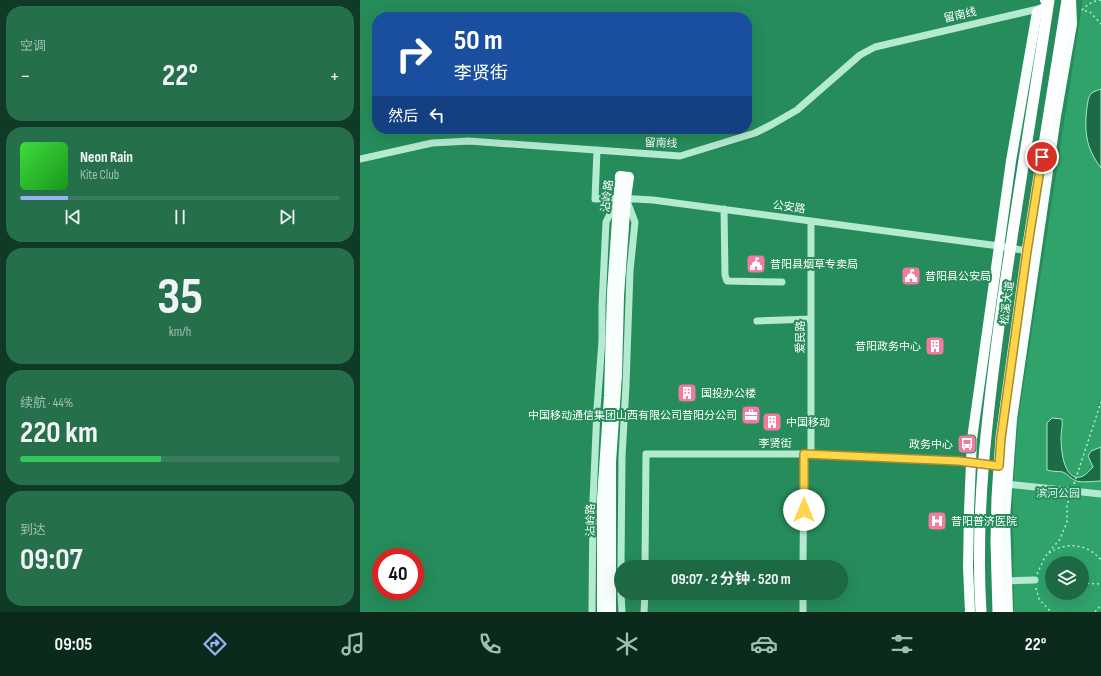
<!DOCTYPE html>
<html lang="zh">
<head>
<meta charset="utf-8">
<style>
	:root { --surface:#1c6944; --page:#256f4b; --text:#f1f3f6; --muted:#a0bfb2; --line:#3a7c5d; --accent:#95b2f1 }
	body { margin:0; font-family:"Sofia Sans Condensed","Noto Sans SC",sans-serif; background:var(--page); color:var(--text); height:100vh; display:flex; flex-direction:column; font-size:15px; white-space:nowrap }
	* { box-sizing:border-box; margin:0 }
	p { font-size:13px; color:var(--muted) }
	.icon { flex:none; width:22px; height:22px; fill:none; stroke:currentColor; stroke-width:2; stroke-linecap:round; stroke-linejoin:round }
	.map { position:relative; flex:1; overflow:hidden }
	.sheet { display:flex; flex-direction:column; gap:6px; padding:6px; background:#0f3a25; width:360px }
	.sheet>* { flex:none }
	.top-card { position:absolute; left:12px; top:12px; width:380px; height:122px; border-radius:16px; box-shadow:0 4px 16px #0002; background:#1a4fa0; color:#fff; overflow:hidden }
	.buttons { position:absolute; left:685px; top:556px; display:grid; gap:8px }
	.buttons a { display:grid; place-items:center; width:44px; height:44px; border-radius:50%; background:var(--surface); box-shadow:0 4px 16px #0002; font-size:20px }
	.speed { position:absolute; left:12px; top:548px; display:flex; gap:8px; font-size:20px; font-weight:700; text-align:center }
	.speed>* { display:grid; place-content:center; width:52px; height:52px; border-radius:50%; background:var(--surface); box-shadow:0 4px 16px #0002; line-height:1 }
	.speed .limit { border:6px solid #d22; background:#fff; color:#111 }
	.pin { position:absolute; display:grid; place-items:center; width:34px; height:34px; color:#fff; margin:-17px; border:2px solid #fff; border-radius:50%; box-shadow:0 1px 4px #0007 }
	.me { position:absolute; width:44px; margin:-22px; rotate:0deg; stroke-linejoin:round; filter:drop-shadow(0 0 3px #0008) }
	.turn { display:flex; align-items:center; gap:14px; height:84px; padding:0 16px; font-size:18px }
	.turn .icon { width:52px; height:52px; stroke-width:2.5 }
	.turn b { display:block; font-size:28px; line-height:34px }
	.then { display:flex; align-items:center; height:38px; padding:0 16px; background:#0003; gap:8px; font-size:15px }
	.big { font-size:30px; font-weight:700; line-height:1.1 }
	.sheet .widget { flex:1; display:flex; flex-direction:column; justify-content:center; gap:6px; min-width:0; padding:0 14px; border-radius:16px; background:var(--page) }
	.sheet .dial { align-items:center; gap:0 }
	.dial b { font-size:52px; line-height:1 }
	.song { display:flex; align-items:center; gap:12px }
	.cover { width:48px; height:48px; border-radius:6px; background:linear-gradient(135deg,hsl(120 70% 55%),hsl(120 70% 35%)) }
	.played { height:4px; border-radius:2px; background:linear-gradient(90deg,var(--accent) 15%,var(--line) 15%) }
	.keys { display:flex; justify-content:space-around; direction:ltr }
	.heat { display:flex; justify-content:space-between; align-items:center; font-size:22px; direction:ltr }
	.charge { height:6px; border-radius:3px; background:linear-gradient(90deg,#34c759 44%,var(--line) 0) }
	.trip { position:absolute; left:254px; top:560px; width:234px; height:40px; border-radius:20px; background:var(--surface); box-shadow:0 4px 16px #0002; font-weight:700; line-height:40px; text-align:center }
	.menu { display:flex; height:64px; justify-content:space-around; align-items:center; background:#0b2a1b; color:var(--muted) }
	.menu .icon { width:28px; height:28px }
	.menu .on { color:var(--accent) }
	.menu b { font-size:18px; color:var(--text) }
	main { display:flex; flex:1; min-height:0 }
	.map>svg:first-child { display:block }
</style>
</head>
<body>
<main>
<section class="sheet">
<div class="widget"><p>空调</p>
<div class="heat"><a>−</a><b class="big">22°</b><a>+</a></div>
</div>
<div class="widget">
<div class="song"><i class="cover"></i><div><b>Neon Rain</b><p>Kite Club</p></div></div>
<div class="played"></div>
<div class="keys"><svg class="icon" aria-label="previous" viewBox="0 0 24 24"><path d="M18 5L8 12l10 7zM5 5v14"/></svg><svg class="icon" aria-label="pause" viewBox="0 0 24 24"><path d="M8 5v14M16 5v14"/></svg><svg class="icon" aria-label="next" viewBox="0 0 24 24"><path d="M6 5l10 7-10 7zM19 5v14"/></svg></div>
</div>
<div class="widget dial"><b>35</b><p>km/h</p></div>
<div class="widget"><p>续航 · 44%</p><b class="big">220 km</b><div class="charge"></div></div>
<div class="widget"><p>到达</p><b class="big">09:07</b></div>
</section>
<div class="map">
<svg width="741" height="612" viewBox="0 0 741 612">
	<rect width="100%" height="100%" fill="#268c5b"/>
	<path fill="#30a36b" fill-rule="evenodd" d="M 723,0 L 741,0 L 741,612 L 654,612 L 653,496 L 658,421 ZM 692,563 L 722,563 L 722,593 L 692,593 Z"/>
	<path fill="#1b6c46" stroke="#a8ebc9" d="M 741,89 L 741,168 C 726,148 724,132 727,107 C 728,102 728,96 732,93 C 734,91 739,90 741,89 Z
		M 692,418 L 702,419 C 703,426 701,431 701,438 C 701,449 703,473 715,477 C 723,479 728,472 733,467 L 728,456 L 731,451 L 741,447 L 741,481 C 733,481 723,483 716,481 C 711,479 708,474 703,472 C 697,471 693,472 687,470 L 687,423 Z"/>
	<g fill="none" stroke-linecap="round" stroke-linejoin="round">
		<path stroke="#b4ead0" stroke-width="1.5" stroke-dasharray="2 3" stroke-linecap="butt" d="M 741,0 C 733,1 728,4 722,10 L 730,12 L 741,24
			M 714,484 L 741,402
			M 689,553 C 706,542 727,543 741,560
			M 677,574 L 685,557 L 700,539 L 707,522 L 707,505 L 710,497
			M 722,583 L 741,584
			M 676,588 L 679,599 L 691,612
			M 735,612 L 741,605"/>
		<path stroke="#b4ead0" stroke-width="7" d="M 237,150 L 235,199 L 258,198 L 293,200 L 639,246 L 667,251
			M 0,159 L 72,143 L 109,141 L 320,156 L 395,133 L 411,125 L 437,110 L 500,55 L 515,47 L 682,8
			M 364,209 L 365,275 L 367,281 L 422,282
			M 451,221 L 451,454
			M 397,321 L 451,319
			M 646,484 L 741,494
			M 261,567 L 262,457 L 266,385 L 270,271 L 275,222 L 267,201
			M 285,567 L 286,454 L 451,454 L 599,461 L 639,466
			M 443,567 L 444,454
			M 643,581 L 675,580
			M 261,593 L 262,612
			M 232,612 L 233,500 L 237,409 L 242,340 L 242,306 L 246,222 L 257,200
			M 284,612 L 285,593
			M 443,612 L 443,593"/>
		<path stroke="#f8fefc" stroke-width="10" d="M 242,612 L 242,499 L 249,396 L 252,293 L 260,176 L 269,177 L 266,198 L 259,296 L 257,375 L 251,462 L 251,612
			M 610,612 L 608,567 L 609,510 L 612,439 L 651,161 L 677,12 L 688,6 L 685,0
			M 648,612 L 645,518 L 652,419 L 696,116 L 712,24 L 711,0"/>
		<path stroke="#fff" stroke-width="11" d="M 621,612 C 615,514 627,416 640,319 C 655,212 673,106 689,0
			M 638,612 L 636,542 L 637,497 L 641,438 L 667,251 L 707,0"/>
	</g>
	<g fill="none" stroke-linecap="round" stroke-linejoin="round">
		<g stroke="#a68a30" stroke-width="10">
			<path id="route" d="M 444,510 L 444,454 L 599,461 L 639,466 L 641,438 L 667,251 L 682,157"/>
		</g>
		<use href="#route" stroke="#ffd54a" stroke-width="7"/>
	</g>
	<defs>
		<g id="civic-square" transform="scale(1)"><rect x="-9" y="-9" width="18" height="18" rx="4" fill="#f479a1" stroke="#268c5b"/><path d="M-.6-6.5H3V-4.5H.6V-3L4-1V1h2V6H-6V1h2V-1L-.6-3ZM-1.2 2.5V6h2.4V2.5Z" fill="#fff"/></g>
		<g id="building-square" transform="scale(1)"><rect x="-9" y="-9" width="18" height="18" rx="4" fill="#f479a1" stroke="#268c5b"/><path d="M-4-6H4V6H1V3H-1V6H-4ZM-2.5-4.3h1.7v1.8h-1.7ZM.8-4.3h1.7v1.8H.8ZM-2.5-1h1.7V.8h-1.7ZM.8-1h1.7V.8H.8Z" fill="#fff"/></g>
		<g id="office-square" transform="scale(1)"><rect x="-9" y="-9" width="18" height="18" rx="4" fill="#f479a1" stroke="#268c5b"/><path d="M-6-3h4V-5.5h4V-3h4V5H-6ZM-1-4.5V-3h2v-1.5ZM-6 0V1H6V0Z" fill="#fff"/></g>
		<g id="bus-square" transform="scale(1)"><rect x="-9" y="-9" width="18" height="18" rx="4" fill="#f479a1" stroke="#268c5b"/><path d="M-5-6H5V4H4V6H2V4H-2V6H-4V4H-5ZM-3.5-4V0h7V-4ZM-3.5 1.2v1.5H-2V1.2ZM2 1.2v1.5H3.5V1.2Z" fill="#fff"/></g>
		<g id="hospital-square" transform="scale(1)"><rect x="-9" y="-9" width="18" height="18" rx="4" fill="#f479a1" stroke="#268c5b"/><path d="M-5-5h3v3.5h4V-5h3V5h-3V1.5h-4V5h-3Z" fill="#fff"/></g>
	</defs>
	<g fill-rule="evenodd">
		<use href="#civic-square" x="396" y="264"/>
		<use href="#civic-square" x="551" y="276"/>
		<use href="#building-square" x="575" y="346"/>
		<use href="#building-square" x="327" y="393"/>
		<use href="#office-square" x="391" y="415"/>
		<use href="#building-square" x="412" y="422"/>
		<use href="#bus-square" x="607" y="444"/>
		<use href="#hospital-square" x="577" y="521"/>
	</g>
	<g text-anchor="middle" dominant-baseline="central" stroke-width="4" stroke-linejoin="round" paint-order="stroke">
		<g font-size="11" fill="#fff" stroke="#268c5b">
			<text transform="translate(600 15) rotate(-13)">留南线</text>
			<text transform="translate(301 143) rotate(2)">留南线</text>
			<text transform="translate(247 196) rotate(-83)">沾岭路</text>
			<text transform="translate(429 207) rotate(8)">公安路</text>
			<text transform="translate(647 303) rotate(-82)">松溪大道</text>
			<text transform="translate(440 337) rotate(-90)">爱民路</text>
			<text x="415" y="443">李贤街</text>
			<text transform="translate(230 520) rotate(-90)">沾岭路</text>
		</g>
		<g font-size="11" fill="#fff" stroke="#268c5b" text-anchor="start">
			<text x="410" y="264">昔阳县烟草专卖局</text>
			<text x="565" y="276">昔阳县公安局</text>
			<text x="561" y="346" text-anchor="end">昔阳政务中心</text>
			<text x="341" y="393">国投办公楼</text>
			<text x="377" y="415" text-anchor="end">中国移动通信集团山西有限公司昔阳分公司</text>
			<text x="426" y="422">中国移动</text>
			<text x="593" y="444" text-anchor="end">政务中心</text>
			<text x="591" y="521">昔阳普济医院</text>
		</g>
		<g font-size="11" fill="#d9f8e8" stroke="#268c5b">
			<text x="698" y="493">滨河公园</text>
		</g>
	</g>
</svg>
<div class="buttons">
<a><svg class="icon" aria-label="layers" viewBox="0 0 24 24"><path d="M12 4l9 5-9 5-9-5zM3 14l9 5 9-5"/></svg></a>
</div>
<div class="speed"><div class="limit">40</div></div>
<div class="pin" style="left:682px;top:157px;background:#d93025"><svg class="icon" aria-label="arrive" viewBox="0 0 24 24"><path d="M6 21V4h12l-3 4 3 4H6"/></svg></div>
<svg class="me" style="left:444px;top:510px" viewBox="-20 -20 40 40"><circle r="19" fill="#fff"/><path d="M0-13L10 11 0 6-10 11z" fill="#ffd54a"/></svg>
<div class="trip">09:07 · 2 分钟 · 520 m</div>
<div class="top-card">
<div class="turn"><svg class="icon" aria-label="right" viewBox="0 0 24 24"><path d="M7 20v-9h11M14 6l5 5-5 5"/></svg><div><b>50 m</b>李贤街</div></div>
<div class="then">然后<svg class="icon" aria-label="left" viewBox="0 0 24 24"><path d="M17 20v-9H6M10 6l-5 5 5 5"/></svg></div>
</div>
</div>
</main>
<nav class="menu">
<b>09:05</b>
<svg class="icon on" aria-label="directions" viewBox="0 0 24 24"><path d="M12 3l9 9-9 9-9-9zM9 14v-3h6M13 9l2 2-2 2"/></svg>
<svg class="icon" aria-label="music" viewBox="0 0 24 24"><path d="M9 18V5l10-2v13"/><circle cx="6" cy="18" r="3"/><circle cx="16" cy="16" r="3"/></svg>
<svg class="icon" aria-label="phone" viewBox="0 0 24 24"><path d="M5 4h4l2 5-3 2q2 4 5 5l2-3 5 2v4C11 20 4 13 5 4z"/></svg>
<svg class="icon" aria-label="climate" viewBox="0 0 24 24"><path d="M12 3v18M4 7l16 10M4 17L20 7"/></svg>
<svg class="icon" aria-label="car" viewBox="0 0 24 24"><path d="M5 17H2v-5l4-1 3-4h7l3 4 3 1v5h-3M9 17h6M6 11h13"/><circle cx="7" cy="17" r="2"/><circle cx="17" cy="17" r="2"/></svg>
<svg class="icon" aria-label="filters" viewBox="0 0 24 24"><path d="M4 7h16M4 17h16"/><circle cx="9" cy="7" r="2"/><circle cx="15" cy="17" r="2"/></svg>
<b>22°</b>
</nav>
</body>
</html>
